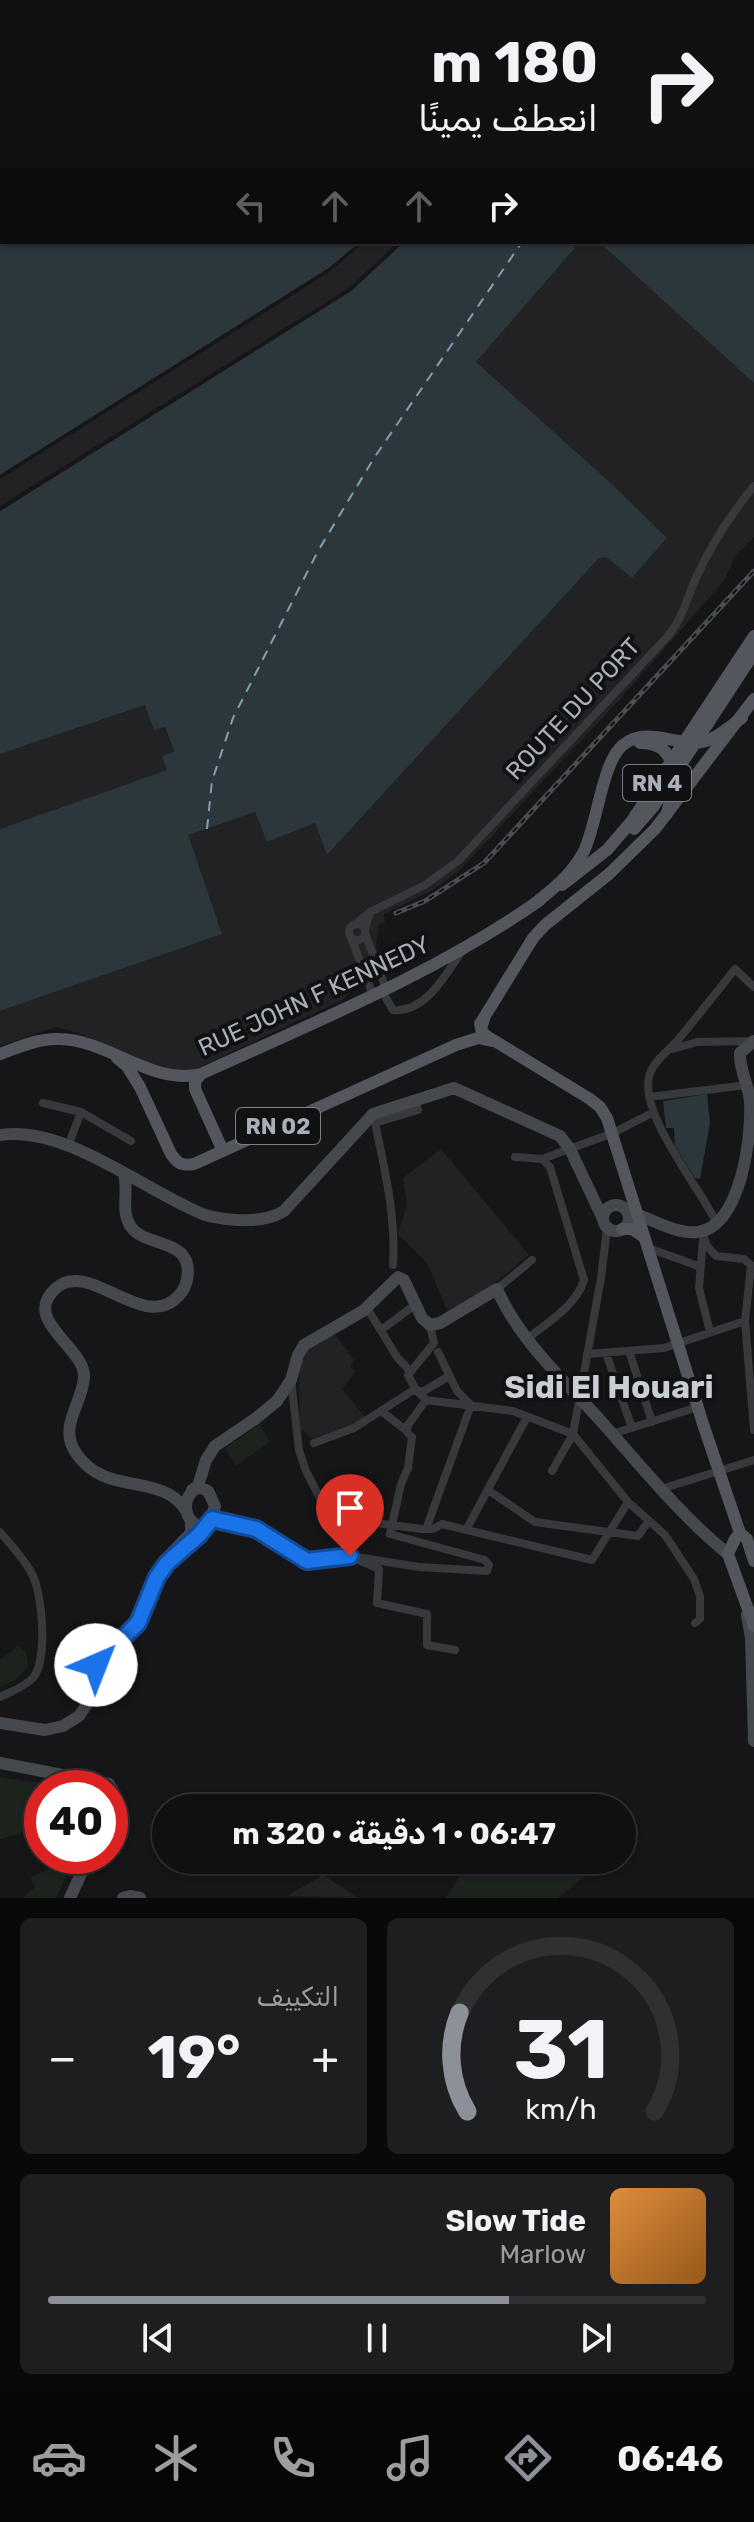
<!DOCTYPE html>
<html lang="ar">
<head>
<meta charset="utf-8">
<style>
	:root { --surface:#101012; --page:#1e1e20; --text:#f1f3f6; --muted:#9c9d9f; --line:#303032; --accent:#8c9099 }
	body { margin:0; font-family:Rubik,Vazirmatn,sans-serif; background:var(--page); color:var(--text); direction:rtl; height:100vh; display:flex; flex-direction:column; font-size:30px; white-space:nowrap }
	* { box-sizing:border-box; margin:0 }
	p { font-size:26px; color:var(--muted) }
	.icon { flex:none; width:44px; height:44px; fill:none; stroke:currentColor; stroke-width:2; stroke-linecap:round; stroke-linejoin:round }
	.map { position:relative; height:1898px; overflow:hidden; direction:ltr }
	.details { display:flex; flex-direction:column; gap:20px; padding:20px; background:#09090a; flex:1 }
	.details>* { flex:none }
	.guide { position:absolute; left:0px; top:0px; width:754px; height:244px; box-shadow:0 2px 6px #0004,0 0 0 2px var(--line); direction:rtl; background:#101012; color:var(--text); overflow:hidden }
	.speed { position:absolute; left:24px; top:1770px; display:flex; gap:16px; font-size:40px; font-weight:700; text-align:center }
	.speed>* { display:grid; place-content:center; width:104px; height:104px; border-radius:50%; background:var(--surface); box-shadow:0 2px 6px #0004,0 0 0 2px var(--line); line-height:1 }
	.speed .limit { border:12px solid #d22; background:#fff; color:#111 }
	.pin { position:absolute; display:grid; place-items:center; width:68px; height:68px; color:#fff; margin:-82px -34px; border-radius:50% 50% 50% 0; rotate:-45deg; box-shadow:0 0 8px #0007 }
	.pin .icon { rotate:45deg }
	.me { position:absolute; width:88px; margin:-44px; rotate:44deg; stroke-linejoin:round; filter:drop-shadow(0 0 6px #0008) }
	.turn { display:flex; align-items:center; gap:28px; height:168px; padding:0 24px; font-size:36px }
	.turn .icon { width:104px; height:104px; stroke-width:2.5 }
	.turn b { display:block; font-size:56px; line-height:68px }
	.lanes { display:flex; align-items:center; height:76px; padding:0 24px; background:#0003; justify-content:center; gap:40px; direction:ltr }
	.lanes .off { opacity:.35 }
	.big { font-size:60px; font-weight:700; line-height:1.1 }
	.details .tile { flex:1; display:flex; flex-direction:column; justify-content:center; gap:12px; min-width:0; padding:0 28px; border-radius:12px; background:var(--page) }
	.details .dial { align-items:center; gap:0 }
	.dial svg { height:208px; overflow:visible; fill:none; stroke:var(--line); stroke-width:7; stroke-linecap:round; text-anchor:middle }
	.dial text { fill:var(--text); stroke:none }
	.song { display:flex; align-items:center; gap:24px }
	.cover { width:96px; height:96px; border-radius:12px; background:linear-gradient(135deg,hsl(30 70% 55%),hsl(30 70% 35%)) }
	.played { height:8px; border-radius:4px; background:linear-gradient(90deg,var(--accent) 70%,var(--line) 70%) }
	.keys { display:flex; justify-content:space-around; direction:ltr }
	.heat { display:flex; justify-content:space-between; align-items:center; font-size:44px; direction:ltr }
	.details .tiles { flex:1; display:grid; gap:20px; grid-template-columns:1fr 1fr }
	.tile:last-child { grid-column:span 2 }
	.trip { position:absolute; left:152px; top:1794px; width:484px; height:80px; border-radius:40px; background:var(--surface); box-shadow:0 2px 6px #0004,0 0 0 2px var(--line); font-weight:700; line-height:80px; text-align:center; direction:rtl }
	.tabs { display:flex; height:128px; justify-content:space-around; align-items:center; background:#060607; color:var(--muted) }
	.tabs .icon { width:56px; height:56px }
	.tabs .current { color:var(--accent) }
	.tabs b { font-size:36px; color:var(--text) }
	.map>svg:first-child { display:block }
</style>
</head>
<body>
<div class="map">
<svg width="754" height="1898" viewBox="0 0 754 1898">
	<rect width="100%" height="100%" fill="#161618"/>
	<path fill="#222225" d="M 360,242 L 404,242 L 351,291 L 0,511 L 0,475 L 329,268 Z
		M 580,242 L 599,242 L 754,383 L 754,537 L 736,555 L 724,581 L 619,700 L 459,871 L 431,891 L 384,914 L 385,922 L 379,924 L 377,937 L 376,946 L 380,958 L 355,970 L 357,976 L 354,985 L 344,999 L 189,1072 L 171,1073 L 81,1034 L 56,1027 L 0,1046 L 0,1011 L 222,934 L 187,835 L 255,812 L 267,842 L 315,823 L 327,855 L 599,558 L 606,557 L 632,578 L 667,538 L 613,485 L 476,362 Z
		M 145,705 L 164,727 L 174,752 L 167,770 L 0,829 L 0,754 Z
		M 441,1149 L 529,1255 L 470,1303 L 449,1314 L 427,1263 L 398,1234 L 407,1205 L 403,1178 Z
		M 334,1333 L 354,1360 L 350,1367 L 356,1371 L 342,1389 L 365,1417 L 355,1424 L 312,1439 L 300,1429 L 299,1364 L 305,1350 Z
		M 323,1875 L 358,1898 L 287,1896 Z"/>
	<path fill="#1c231c" d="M 259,1425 L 270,1442 L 236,1466 L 225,1448 Z
		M 18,1646 L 26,1652 L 28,1667 L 15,1680 L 0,1687 L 0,1660 Z
		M 0,1777 L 4,1778 L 80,1788 L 42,1788 L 42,1827 L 0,1839 Z
		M 470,1860 L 611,1860 L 610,1869 L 589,1873 L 558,1898 L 446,1898 Z
		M 52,1868 L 66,1876 L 56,1898 L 23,1898 L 35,1887 L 30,1877 Z"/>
	<path fill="#2c373c" d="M 0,0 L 516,0 L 2,2 L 2,242 L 360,242 L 329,268 L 0,475 Z
		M 561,0 L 754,0 L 754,383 L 599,242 L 752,242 L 752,2 L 560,2 Z
		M 404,242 L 580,242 L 476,362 L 613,485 L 667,538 L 632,578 L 606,557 L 599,558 L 327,855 L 315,823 L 267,842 L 255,812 L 188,835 L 222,934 L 0,1011 L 0,829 L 167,770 L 162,756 L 174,752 L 165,727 L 154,730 L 145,705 L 0,754 L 0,511 L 351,291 Z
		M 707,1094 L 710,1123 L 700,1179 L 695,1178 L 675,1146 L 674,1128 L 666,1128 L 663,1101 Z"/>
	<path fill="#161618" d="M 360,242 L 364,242 L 331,271 L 0,479 L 0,475 L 329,268 Z
		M 398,242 L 404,242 L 351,291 L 0,511 L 0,506 L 349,288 Z"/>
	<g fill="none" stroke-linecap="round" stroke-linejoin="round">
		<path stroke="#7fa0b3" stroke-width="2" stroke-dasharray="10 8" stroke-linecap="butt" d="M 685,2 L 686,0
			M 207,829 L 212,781 L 233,718 L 318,551 L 374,458 L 522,242"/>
		<path stroke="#37393d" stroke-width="8" d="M 370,912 L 425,885 L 458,861 L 669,635 C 683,617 687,598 696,578 C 711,545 731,514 754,486
			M349 932a8 8 0 1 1 16 0a8 8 0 1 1-16 0Z
			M 354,925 L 370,912 L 365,929
			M 365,933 L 386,989
			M 350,935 L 373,995
			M 382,991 L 393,1010 C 426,1013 446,974 462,951
			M 673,1049 L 697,1042 L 753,1041
			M 649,1097 L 747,1085
			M 43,1103 L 81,1112 L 131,1141
			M 68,1146 L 81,1112
			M 515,1157 L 542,1159 L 550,1167 L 584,1280 C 576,1306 548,1322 527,1339
			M 542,1159 L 613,1133 L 652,1113
			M 716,1222 C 699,1186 636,1111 650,1073 C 655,1060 668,1051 677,1041 C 697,1017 716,993 735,969 L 754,987
			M 702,1232 L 707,1246 L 716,1256 L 744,1259 L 751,1265 L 745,1321 L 754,1430
			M 703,1239 L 699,1288 L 710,1332
			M 648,1248 L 701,1267
			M 393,1265 C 396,1216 385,1171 375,1123 L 418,1110 L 415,1099
			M 497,1289 L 532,1260
			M 367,1308 L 397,1357 L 410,1371
			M 430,1325 L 434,1343 L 408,1375 L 416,1390 L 426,1400 L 513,1411 L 573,1434 L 628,1502 L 665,1535 L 694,1579 L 700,1596 L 700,1619 L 695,1623
			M 381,1330 L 415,1305
			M 629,1351 L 652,1422
			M 606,1353 L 632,1428
			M 587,1354 L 664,1348 L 745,1321
			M 291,1380 L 299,1450 L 306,1471 L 325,1508 L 337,1518 L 422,1529 L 433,1529 L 442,1524 L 592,1560 L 628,1502
			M 381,1411 L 403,1428 L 408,1425 L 426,1400
			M 612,1434 L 698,1407
			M 314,1443 L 354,1428 L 412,1391 L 424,1391 L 449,1376
			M 552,1471 L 573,1434 L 601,1278 L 607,1228
			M 661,1489 L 754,1460
			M 488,1490 L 535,1522 L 638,1536 L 648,1522
			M 212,1519 L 256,1529 L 307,1561 L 350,1556 L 419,1567 L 487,1571 L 489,1565 L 485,1560 L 390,1534 L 401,1484 L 408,1468 L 412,1437 L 407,1432 L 408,1425
			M 426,1529 L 471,1405 L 457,1391 L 438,1352
			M 466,1530 L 527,1417
			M 0,1532 C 11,1545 23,1558 31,1572 C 43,1592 48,1660 33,1678 C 24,1687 11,1692 0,1697
			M 354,1558 L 379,1569 L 377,1603 L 427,1614 L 427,1645 L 455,1650"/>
		<path stroke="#45484d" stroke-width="12" d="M 0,1135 C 67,1125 144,1191 205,1215 C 228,1221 264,1224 284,1211 L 373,1114 L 454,1088 L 560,1136 L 570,1149 L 602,1217
			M 124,1174 C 129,1192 120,1211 131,1227 C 147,1249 195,1237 187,1280 C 185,1288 181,1295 174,1300 C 139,1328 87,1258 55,1289 C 21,1321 86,1347 84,1378 C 82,1404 58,1427 76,1453 C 105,1497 160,1472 185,1509
			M603 1218a13 13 0 1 1 26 0a13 13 0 1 1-26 0Z
			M 627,1211 C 649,1217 675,1235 698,1232 C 741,1226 752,1136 750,1102 C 749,1085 739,1070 740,1053 L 754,1041
			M 199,1487 L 208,1491 L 215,1506 L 210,1522 L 200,1527 C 182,1519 181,1496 199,1487 Z
			M 192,1490 L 198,1486 L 206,1460 L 215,1446 L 255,1419 L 277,1401 L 291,1380 L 298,1355 L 304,1345 L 363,1311 L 398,1277 L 404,1280 L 422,1318 L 430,1325 L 440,1323 L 497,1289 C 519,1340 563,1379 600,1420 C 641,1466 680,1515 728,1554
			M 747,1615 L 751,1638 L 754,1741
			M 0,1723 L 45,1730 L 63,1726 L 79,1716 L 93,1695 L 98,1662 L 138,1623 L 164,1561 L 191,1533 L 191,1522
			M 0,1763 L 109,1784 L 116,1796 L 110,1823
			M 70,1898 L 89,1856
			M 123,1898 L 130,1896 L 140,1898"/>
		<path stroke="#53565c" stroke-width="12" d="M 634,829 L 654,806 L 754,653
			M 562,885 L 607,850 L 631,822 L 754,636
			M 484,1019 L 481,1029 L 485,1035 L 590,1099 L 600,1107 L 607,1118 L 704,1427 L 740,1533 L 747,1539 L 754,1561
			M 480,1024 L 533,938 L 545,925 L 609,874 L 655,829 L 754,699
			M 0,1054 C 19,1047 39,1038 60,1039 C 109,1040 152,1086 201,1074 C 317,1021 436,973 540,900
			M 117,1058 L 127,1066 L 140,1087 L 171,1154 C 178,1164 182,1166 194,1164 L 456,1045 L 478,1038 L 492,1041
			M 201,1074 L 195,1081 L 195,1089 L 223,1151
			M 622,1229 L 632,1229 L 644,1237
			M 740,1533 L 735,1539 L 728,1554 L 754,1626"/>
		<g stroke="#4a4d52" stroke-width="5">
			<path id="rail" d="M 396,913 L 425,901 L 484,863 L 754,571"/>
		</g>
		<use href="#rail" stroke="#111113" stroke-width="2" stroke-dasharray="6" stroke-linecap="butt"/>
		<path stroke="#53565c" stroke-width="12" d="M 640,743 C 684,743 673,787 667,814
			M 533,905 C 552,890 571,875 583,853 C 597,827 602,761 623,745 C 647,724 680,749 706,741 C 719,737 731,725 742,718"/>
	</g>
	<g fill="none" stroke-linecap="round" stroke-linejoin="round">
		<g stroke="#114b97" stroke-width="20">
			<path id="route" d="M 96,1665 L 138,1623 L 157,1577 L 167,1563 L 199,1535 L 212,1519 L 256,1529 L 307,1561 L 350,1556"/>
		</g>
		<use href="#route" stroke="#1a73e8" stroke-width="14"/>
	</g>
	<g text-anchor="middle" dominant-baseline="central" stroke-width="8" stroke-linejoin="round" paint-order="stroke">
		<g fill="#111113" stroke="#7b8086" stroke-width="2">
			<rect x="623" y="765" width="68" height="36" rx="6"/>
			<rect x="236" y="1108" width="84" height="36" rx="6"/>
		</g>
		<g font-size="22" font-weight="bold" fill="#a8afb8">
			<text x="657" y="783">RN 4</text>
			<text x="278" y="1126">RN 02</text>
		</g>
		<g font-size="24" fill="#a8afb8" stroke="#111113">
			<text transform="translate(573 709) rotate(-47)">ROUTE DU PORT</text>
			<text transform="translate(314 996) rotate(-25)">RUE JOHN F KENNEDY</text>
		</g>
		<g font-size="32" font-weight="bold" fill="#c9cdd4" stroke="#111113">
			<text x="609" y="1387">Sidi El Houari</text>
		</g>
	</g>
</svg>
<div class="speed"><div class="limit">40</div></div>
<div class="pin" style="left:350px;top:1556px;background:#d93025"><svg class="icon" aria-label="arrive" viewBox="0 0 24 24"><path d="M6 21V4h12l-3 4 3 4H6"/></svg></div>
<svg class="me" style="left:96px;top:1665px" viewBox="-20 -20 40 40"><circle r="19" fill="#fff"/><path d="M0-13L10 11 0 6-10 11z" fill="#1a73e8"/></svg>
<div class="trip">06:47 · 1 دقيقة · 320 m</div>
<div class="guide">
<div class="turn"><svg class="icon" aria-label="right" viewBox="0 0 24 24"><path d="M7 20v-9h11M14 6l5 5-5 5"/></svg><div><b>180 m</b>انعطف يمينًا</div></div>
<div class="lanes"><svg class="icon off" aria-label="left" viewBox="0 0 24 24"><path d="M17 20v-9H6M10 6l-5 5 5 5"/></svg><svg class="icon off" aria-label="ahead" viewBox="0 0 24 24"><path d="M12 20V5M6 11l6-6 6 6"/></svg><svg class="icon off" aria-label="ahead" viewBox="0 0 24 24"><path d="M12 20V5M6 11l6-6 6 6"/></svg><svg class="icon" aria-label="right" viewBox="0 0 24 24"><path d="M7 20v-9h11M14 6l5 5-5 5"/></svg></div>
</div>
</div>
<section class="details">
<div class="tiles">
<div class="tile dial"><svg viewBox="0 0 100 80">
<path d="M14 69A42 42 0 1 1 86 69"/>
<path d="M14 69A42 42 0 0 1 11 31" stroke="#8c9099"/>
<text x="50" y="56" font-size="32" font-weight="700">31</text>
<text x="50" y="72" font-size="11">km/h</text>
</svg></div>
<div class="tile"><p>التكييف</p>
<div class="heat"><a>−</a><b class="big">19°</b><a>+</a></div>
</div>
<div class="tile">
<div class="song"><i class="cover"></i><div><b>Slow Tide</b><p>Marlow</p></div></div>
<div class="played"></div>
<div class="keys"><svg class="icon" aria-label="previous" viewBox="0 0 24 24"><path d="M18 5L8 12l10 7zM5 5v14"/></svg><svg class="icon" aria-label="pause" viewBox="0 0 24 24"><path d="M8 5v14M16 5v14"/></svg><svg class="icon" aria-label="next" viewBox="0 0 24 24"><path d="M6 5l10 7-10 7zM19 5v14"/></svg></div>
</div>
</div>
</section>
<nav class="tabs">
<b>06:46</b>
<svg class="icon current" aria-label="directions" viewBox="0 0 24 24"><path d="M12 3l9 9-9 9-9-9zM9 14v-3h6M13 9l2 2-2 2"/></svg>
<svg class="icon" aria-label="music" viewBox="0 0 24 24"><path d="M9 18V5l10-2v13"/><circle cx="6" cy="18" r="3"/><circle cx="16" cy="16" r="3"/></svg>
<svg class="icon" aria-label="phone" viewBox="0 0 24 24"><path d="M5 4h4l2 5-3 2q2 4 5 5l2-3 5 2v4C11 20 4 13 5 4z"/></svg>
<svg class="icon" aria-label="climate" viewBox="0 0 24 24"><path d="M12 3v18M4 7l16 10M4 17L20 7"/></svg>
<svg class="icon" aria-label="car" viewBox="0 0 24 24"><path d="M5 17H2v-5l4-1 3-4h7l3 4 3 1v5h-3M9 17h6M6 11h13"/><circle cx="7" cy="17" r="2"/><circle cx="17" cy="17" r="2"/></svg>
</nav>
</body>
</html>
